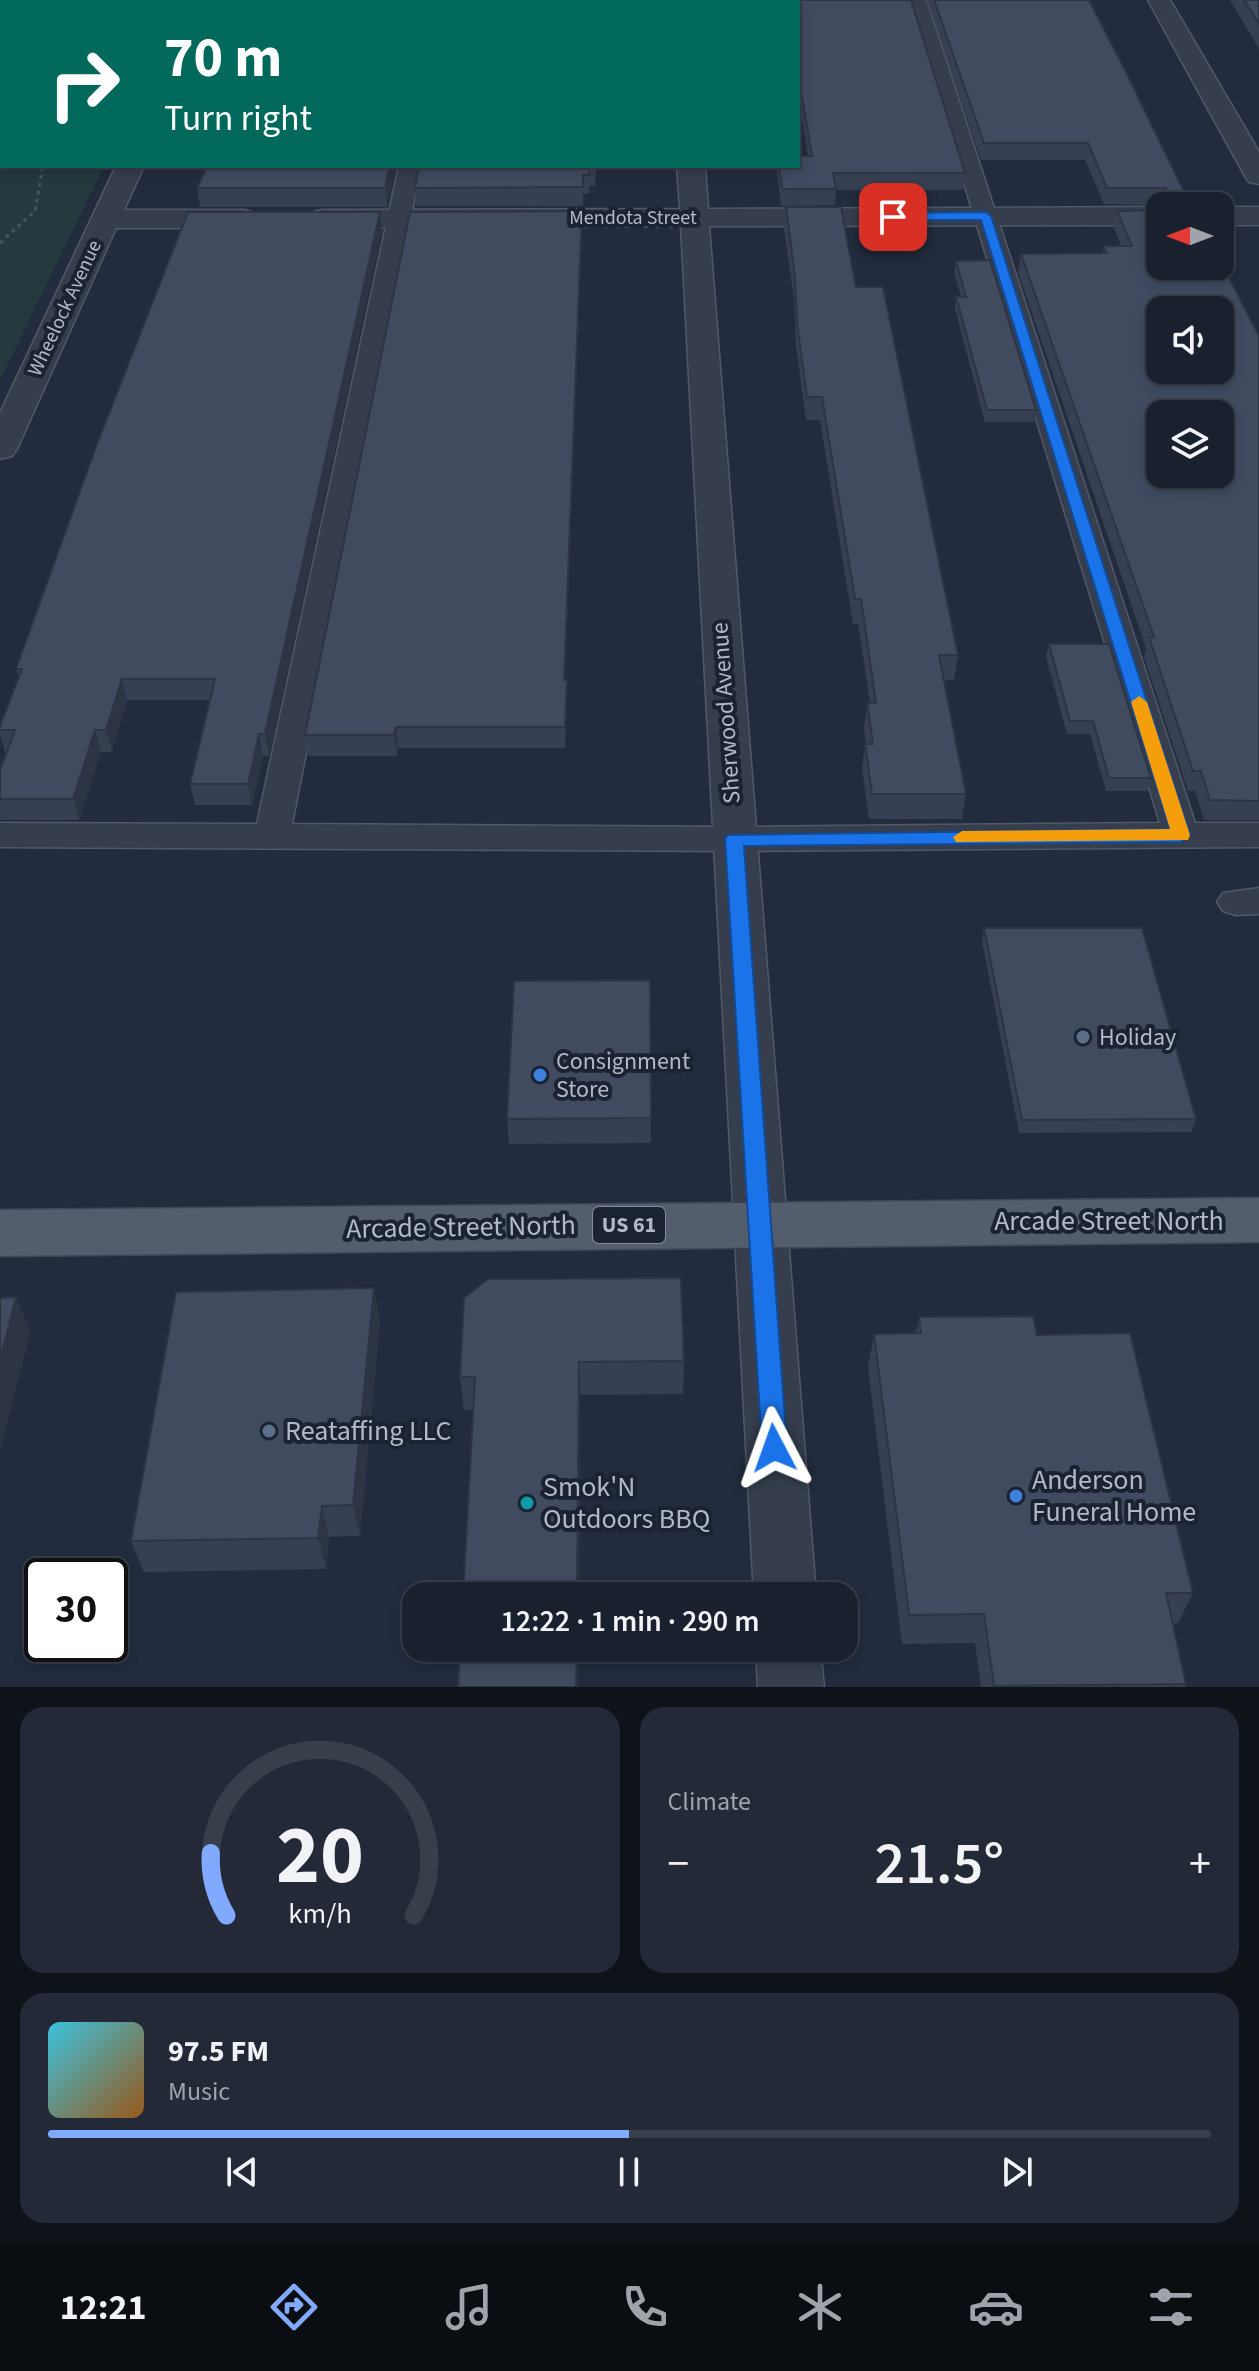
<!DOCTYPE html>
<html lang="en">
<head>
<meta charset="utf-8">
<style>
	:root { --surface:#1a212e; --page:#232936; --text:#f1f3f6; --muted:#9fa3aa; --line:#383e4a; --accent:#81a9fe }
	body { margin:0; font-family:"Source Sans 3",sans-serif; background:var(--page); color:var(--text); height:100vh; display:flex; flex-direction:column; font-size:30px; white-space:nowrap }
	* { box-sizing:border-box; margin:0 }
	p { font-size:26px; color:var(--muted) }
	.icon { flex:none; width:44px; height:44px; fill:none; stroke:currentColor; stroke-width:2; stroke-linecap:round; stroke-linejoin:round }
	.map { position:relative; height:1687px; overflow:hidden }
	.sheet { display:flex; flex-direction:column; gap:20px; padding:20px; background:#0e1219; flex:1 }
	.sheet>* { flex:none }
	.hud { position:absolute; left:0px; top:0px; width:800px; height:168px; box-shadow:0 4px 12px #0003,0 0 0 2px var(--line); background:#00695c; color:#fff; overflow:hidden }
	.needle { width:52px; rotate:270deg }
	.controls { position:absolute; left:1146px; top:192px; display:grid; gap:16px }
	.controls a { display:grid; place-items:center; width:88px; height:88px; border-radius:16px; background:var(--surface); box-shadow:0 4px 12px #0003,0 0 0 2px var(--line); font-size:40px }
	.speed { position:absolute; left:24px; top:1558px; display:flex; gap:16px; font-size:40px; font-weight:700; text-align:center }
	.speed>* { display:grid; place-content:center; width:104px; height:104px; border-radius:50%; background:var(--surface); box-shadow:0 4px 12px #0003,0 0 0 2px var(--line); line-height:1 }
	.speed .limit { border:4px solid #111; border-radius:12px; background:#fff; color:#111 }
	.pin { position:absolute; display:grid; place-items:center; width:68px; height:68px; color:#fff; margin:-34px; border-radius:16px; box-shadow:0 4px 12px #0006 }
	.me { position:absolute; width:88px; margin:-44px; rotate:356deg; stroke-linejoin:round; filter:drop-shadow(0 0 6px #0008) }
	.turn { display:flex; align-items:center; gap:28px; height:168px; padding:0 32px; font-size:36px }
	.turn .icon { width:104px; height:104px; stroke-width:2.5 }
	.turn b { display:block; font-size:56px; line-height:68px }
	.big { font-size:60px; font-weight:600; line-height:1.1 }
	.sheet .widget { flex:1; display:flex; flex-direction:column; justify-content:center; gap:12px; min-width:0; padding:0 28px; border-radius:24px; background:var(--page) }
	.sheet .dial { align-items:center; gap:0 }
	.dial svg { height:208px; overflow:visible; fill:none; stroke:var(--line); stroke-width:7; stroke-linecap:round; text-anchor:middle }
	.dial text { fill:var(--text); stroke:none }
	.song { display:flex; align-items:center; gap:24px }
	.cover { width:96px; height:96px; border-radius:12px; background:linear-gradient(135deg,hsl(190 70% 55%),hsl(30 70% 35%)) }
	.played { height:8px; border-radius:4px; background:linear-gradient(90deg,var(--accent) 50%,var(--line) 50%) }
	.keys { display:flex; justify-content:space-around; direction:ltr }
	.heat { display:flex; justify-content:space-between; align-items:center; font-size:44px; direction:ltr }
	.sheet .tiles { flex:1; display:grid; gap:20px; grid-template-columns:1fr 1fr }
	.widget:last-child { grid-column:span 2 }
	.trip { position:absolute; left:402px; top:1582px; width:456px; height:80px; border-radius:24px; background:var(--surface); box-shadow:0 4px 12px #0003,0 0 0 2px var(--line); font-weight:600; line-height:80px; text-align:center }
	.dock { display:flex; height:128px; justify-content:space-around; align-items:center; background:#0a0d12; color:var(--muted) }
	.dock .icon { width:56px; height:56px }
	.dock .selected { color:var(--accent) }
	.dock b { font-size:36px; color:var(--text) }
	.map>svg:first-child { display:block }
</style>
</head>
<body>
<div class="map">
<svg width="1259" height="1687" viewBox="0 0 1259 1687">
	<rect width="100%" height="100%" fill="#222c3e"/>
	<path fill="#243a3f" d="M 0,0 L 185,0 L 2,2 L 2,166 L 104,166 L 0,380 Z"/>
	<g fill="none" stroke-linecap="round" stroke-linejoin="round">
		<g stroke="#515968" stroke-width="3">
			<path id="service" d="M 908,0 L 926,0 L 1195,823 L 1259,823 L 1259,847 L 734,851 L 0,847 L 0,823 L 257,824 L 399,166 L 421,166 L 292,824 L 734,827 L 1160,823 Z
				M 1259,888 L 1259,914 L 1236,915 L 1223,911 L 1217,902 L 1223,893 Z"/>
		</g>
		<g stroke="#515968" stroke-width="3">
			<path id="minor" d="M 671,0 L 693,0 L 694,2 L 670,2 Z
				M 1148,0 L 1170,0 L 1259,152 L 1259,184 L 1249,182 L 1245,176 Z
				M 116,166 L 144,166 L 124,210 L 244,210 L 254,213 L 258,219 L 254,225 L 244,228 L 116,228 L 17,449 L 12,456 L 0,459 L 0,413 Z
				M 677,166 L 705,166 L 708,209 L 1160,207 L 1160,225 L 709,226 L 816,1596 L 754,1596 L 681,226 L 321,228 L 311,225 L 307,219 L 311,213 L 321,210 L 680,209 Z
				M 1220,207 L 1259,207 L 1259,225 L 1220,225 Z
				M 756,1648 L 820,1648 L 824,1687 L 758,1687 Z"/>
		</g>
		<g stroke="#515968" stroke-width="3">
			<path id="tertiary" d="M 2,84 L 2,103 L 0,104 L 0,85 Z"/>
		</g>
		<g stroke="#3f4756" stroke-width="3">
			<path id="primary" d="M 1259,1198 L 1259,1242 L 0,1256 L 0,1210 Z"/>
		</g>
		<path stroke="#42575c" stroke-width="3" stroke-dasharray="4 4" stroke-linecap="butt" d="M 0,243 L 35,211 L 43,166"/>
		<use href="#service" fill="#363e4e" fill-rule="evenodd"/>
		<use href="#minor" fill="#363e4e" fill-rule="evenodd"/>
		<use href="#tertiary" fill="#363e4e" fill-rule="evenodd"/>
		<use href="#primary" fill="#535d6e" fill-rule="evenodd"/>
	</g>
	<path fill="#374053" d="M 755,0 L 911,0 L 965,173 L 963,190 L 836,190 L 835,205 L 781,206 L 777,172 L 777,166 L 798,166 L 808,156 L 798,95 L 798,2 L 756,2 Z
		M 927,0 L 1089,0 L 1191,206 L 1104,204 L 1085,160 L 981,160 Z
		M 1230,0 L 1259,0 L 1259,49 Z
		M 396,166 L 387,207 L 200,207 L 197,188 Z
		M 596,166 L 595,186 L 589,186 L 589,194 L 583,194 L 583,206 L 416,206 L 415,188 Z
		M 786,207 L 856,287 L 958,655 L 954,680 L 944,680 L 966,794 L 962,819 L 869,819 L 862,769 L 865,744 L 866,744 L 864,728 L 867,703 L 870,703 L 858,624 L 853,624 L 820,420 L 806,420 L 796,346 L 794,299 L 784,229 Z
		M 1117,211 L 1259,336 L 1259,820 L 1204,820 L 1195,791 L 1188,791 L 1144,657 L 1146,648 L 1018,272 L 1021,254 L 1103,253 L 1104,246 L 1121,246 L 1114,228 Z
		M 380,212 L 382,230 L 269,756 L 263,756 L 252,805 L 195,805 L 190,784 L 210,700 L 127,700 L 112,752 L 101,752 L 79,820 L 0,820 L 0,770 L 7,752 L 5,752 L 0,735 L 0,726 L 19,677 L 16,669 Z
		M 582,229 L 565,680 L 567,701 L 565,748 L 398,748 L 397,756 L 308,756 L 305,735 Z
		M 956,261 L 1036,410 L 1034,422 L 985,422 L 955,309 L 956,297 L 961,297 L 954,272 Z
		M 1049,644 L 1151,778 L 1147,791 L 1106,791 L 1090,734 L 1067,734 L 1046,657 Z
		M 984,928 L 1196,1119 L 1191,1132 L 1019,1133 L 982,941 Z
		M 651,1118 L 651,1143 L 509,1144 L 507,1119 Z
		M 374,1288 L 380,1322 L 360,1536 L 329,1537 L 326,1569 L 144,1572 L 131,1541 Z
		M 464,1298 L 684,1361 L 683,1394 L 580,1395 L 579,1596 L 463,1596 L 473,1410 L 464,1410 L 460,1377 Z
		M 919,1317 L 1037,1335 L 1193,1593 L 1178,1623 L 1173,1623 L 1186,1684 L 1185,1687 L 981,1687 L 975,1643 L 902,1644 L 868,1367 L 874,1334 L 916,1333 Z"/>
	<path fill="#2d3443" d="M 390,166 L 396,166 L 387,207 L 385,188 Z
		M 582,211 L 582,229 L 564,701 L 564,680 Z
		M 380,212 L 382,230 L 269,756 L 265,734 Z
		M 122,679 L 127,700 L 112,752 L 106,730 Z
		M 567,680 L 567,701 L 565,748 L 565,727 Z
		M 396,727 L 398,748 L 397,756 L 394,735 Z
		M 95,730 L 101,752 L 79,820 L 73,799 Z
		M 259,734 L 263,756 L 252,805 L 248,784 Z
		M 374,1288 L 380,1322 L 360,1536 L 353,1505 Z
		M 16,1297 L 31,1331 L 0,1452 L 0,1360 Z
		M 579,1362 L 580,1395 L 579,1596 L 577,1596 Z
		M 322,1506 L 329,1537 L 326,1569 L 318,1538 Z
		M 577,1648 L 578,1648 L 578,1687 L 576,1687 Z"/>
	<path fill="#404b60" stroke="#2d3443" stroke-width="2" fill-rule="evenodd" d="M 270,0 L 603,0 L 603,2 L 269,2 Z
		M 758,0 L 911,0 L 965,173 L 833,173 L 836,189 L 782,189 L 779,166 L 798,166 L 798,156 L 812,156 L 798,74 L 798,2 L 758,2 Z
		M 934,0 L 1089,0 L 1126,72 L 1191,206 L 1166,206 L 1166,188 L 1107,188 L 1088,143 L 984,143 Z
		M 1244,0 L 1259,0 L 1259,24 Z
		M 207,166 L 390,166 L 385,188 L 197,188 Z
		M 419,166 L 595,166 L 589,167 L 589,175 L 583,175 L 583,187 L 415,188 Z
		M 786,207 L 841,207 L 856,287 L 883,287 L 958,655 L 939,655 L 966,794 L 872,794 L 865,744 L 873,744 L 867,703 L 876,703 L 861,599 L 855,599 L 822,397 L 807,397 L 797,323 L 795,277 Z
		M 1160,210 L 1160,266 L 1220,266 L 1220,260 L 1259,336 L 1259,801 L 1210,800 L 1201,771 L 1193,771 L 1149,637 L 1154,637 L 1021,254 L 1107,253 L 1104,246 L 1132,246 L 1117,211 ZM 1160,310 L 1220,310 L 1220,370 L 1160,370 ZM 1160,414 L 1220,414 L 1220,474 L 1160,474 Z
		M 582,211 L 564,680 L 567,680 L 565,727 L 396,727 L 394,735 L 305,735 L 410,212 Z
		M 188,212 L 380,212 L 265,734 L 259,734 L 248,784 L 190,784 L 215,679 L 122,679 L 106,730 L 95,730 L 73,799 L 0,799 L 0,770 L 15,730 L 0,730 L 0,726 L 22,669 L 16,669 L 97,444 Z
		M 990,260 L 1036,410 L 987,410 L 956,297 L 966,297 L 956,261 Z
		M 1049,644 L 1109,644 L 1151,778 L 1109,778 L 1093,721 L 1070,721 Z
		M 984,928 L 1142,928 L 1196,1119 L 1022,1120 Z
		M 650,980 L 651,1118 L 507,1119 L 514,981 Z
		M 681,1278 L 684,1361 L 579,1362 L 577,1596 L 463,1596 L 475,1377 L 460,1377 L 464,1298 L 488,1279 Z
		M 374,1288 L 353,1505 L 322,1506 L 318,1538 L 131,1541 L 176,1292 Z
		M 16,1297 L 0,1360 L 0,1298 Z
		M 1033,1316 L 1037,1335 L 1130,1333 L 1193,1593 L 1166,1593 L 1186,1684 L 994,1686 L 984,1614 L 909,1615 L 874,1334 L 921,1333 L 919,1317 Z
		M 460,1648 L 577,1648 L 576,1687 L 458,1687 Z"/>
	<path fill="#1a73e8" stroke="#114b97" stroke-width="2" d="M 986,212 L 991,216 L 1190,835 L 1181,842 L 744,846 L 787,1448 L 783,1456 L 774,1459 L 766,1456 L 762,1448 L 725,839 L 728,835 L 1170,829 L 981,220 L 893,220 L 887,217 L 893,213 Z"/>
	<path fill="#f59e0b" d="M 1139,696 L 1147,702 L 1190,835 L 1188,840 L 956,842 L 953,837 L 962,831 L 1170,829 L 1131,702 Z"/>
	<g fill="#5c6f8a" stroke="#1b2332" stroke-width="3">
		<circle cx="1083" cy="1037" r="8"/>
		<circle cx="269" cy="1431" r="8"/>
	</g>
	<g fill="#3f7fe0" stroke="#1b2332" stroke-width="3">
		<circle cx="540" cy="1075" r="8"/>
		<circle cx="1016" cy="1496" r="8"/>
	</g>
	<circle fill="#0f9aa8" stroke="#1b2332" stroke-width="3" cx="527" cy="1503" r="8"/>
	<g text-anchor="middle" dominant-baseline="central" stroke-width="8" stroke-linejoin="round" paint-order="stroke">
		<g font-size="20" fill="#b1b9c9" stroke="#1b2332">
			<text x="633" y="218">Mendota Street</text>
			<text transform="translate(65 308) rotate(-65)">Wheelock Avenue</text>
		</g>
		<rect fill="#1b2332" stroke="#848c9c" stroke-width="2" x="593" y="1207" width="72" height="36" rx="6"/>
		<g font-size="22" font-weight="bold" fill="#b1b9c9">
			<text x="629" y="1225">US 61</text>
		</g>
		<g font-size="24" fill="#b1b9c9" stroke="#1b2332">
			<text transform="translate(726 713) rotate(-94)">Sherwood Avenue</text>
		</g>
		<g font-size="24" fill="#b1b9c9" stroke="#1b2332" text-anchor="start">
			<text x="1099" y="1037">Holiday</text>
			<text x="556" y="1061">Consignment<tspan x="556" dy="28">Store</tspan></text>
		</g>
		<g font-size="28" fill="#b1b9c9" stroke="#1b2332">
			<text x="1109" y="1221">Arcade Street North</text>
			<text transform="translate(461 1227) rotate(-1)">Arcade Street North</text>
		</g>
		<g font-size="28" fill="#b1b9c9" stroke="#1b2332" text-anchor="start">
			<text x="285" y="1431">Reataffing LLC</text>
			<text x="1032" y="1480">Anderson<tspan x="1032" dy="32">Funeral Home</tspan></text>
			<text x="543" y="1487">Smok'N<tspan x="543" dy="32">Outdoors BBQ</tspan></text>
		</g>
	</g>
</svg>
<div class="controls">
<a><svg class="needle" viewBox="-14 -14 28 28"><path d="M0-13l5 13h-10z" fill="#e53935"/><path d="M0 13l5-13h-10z" fill="#9fa3aa"/></svg></a>
<a><svg class="icon" aria-label="sound" viewBox="0 0 24 24"><path d="M4 9h4l5-4v14l-5-4H4zM17 9q2 3 0 6"/></svg></a>
<a><svg class="icon" aria-label="layers" viewBox="0 0 24 24"><path d="M12 4l9 5-9 5-9-5zM3 14l9 5 9-5"/></svg></a>
</div>
<div class="speed"><div class="limit">30</div></div>
<div class="pin" style="left:893px;top:217px;background:#d93025"><svg class="icon" aria-label="arrive" viewBox="0 0 24 24"><path d="M6 21V4h12l-3 4 3 4H6"/></svg></div>
<svg class="me" style="left:774px;top:1448px" viewBox="-20 -20 40 40"><path d="M0-17L14 15 0 8-14 15z" fill="#1a73e8" stroke="#fff" stroke-width="4"/></svg>
<div class="trip">12:22 · 1 min · 290 m</div>
<div class="hud">
<div class="turn"><svg class="icon" aria-label="right" viewBox="0 0 24 24"><path d="M7 20v-9h11M14 6l5 5-5 5"/></svg><div><b>70 m</b>Turn right</div></div>
</div>
</div>
<section class="sheet">
<div class="tiles">
<div class="widget dial"><svg viewBox="0 0 100 80">
<path d="M14 69A42 42 0 1 1 86 69"/>
<path d="M14 69A42 42 0 0 1 8 45" stroke="#81a9fe"/>
<text x="50" y="56" font-size="32" font-weight="700">20</text>
<text x="50" y="72" font-size="11">km/h</text>
</svg></div>
<div class="widget"><p>Climate</p>
<div class="heat"><a>−</a><b class="big">21.5°</b><a>+</a></div>
</div>
<div class="widget">
<div class="song"><i class="cover"></i><div><b>97.5 FM</b><p>Music</p></div></div>
<div class="played"></div>
<div class="keys"><svg class="icon" aria-label="previous" viewBox="0 0 24 24"><path d="M18 5L8 12l10 7zM5 5v14"/></svg><svg class="icon" aria-label="pause" viewBox="0 0 24 24"><path d="M8 5v14M16 5v14"/></svg><svg class="icon" aria-label="next" viewBox="0 0 24 24"><path d="M6 5l10 7-10 7zM19 5v14"/></svg></div>
</div>
</div>
</section>
<nav class="dock">
<b>12:21</b>
<svg class="icon selected" aria-label="directions" viewBox="0 0 24 24"><path d="M12 3l9 9-9 9-9-9zM9 14v-3h6M13 9l2 2-2 2"/></svg>
<svg class="icon" aria-label="music" viewBox="0 0 24 24"><path d="M9 18V5l10-2v13"/><circle cx="6" cy="18" r="3"/><circle cx="16" cy="16" r="3"/></svg>
<svg class="icon" aria-label="phone" viewBox="0 0 24 24"><path d="M5 4h4l2 5-3 2q2 4 5 5l2-3 5 2v4C11 20 4 13 5 4z"/></svg>
<svg class="icon" aria-label="climate" viewBox="0 0 24 24"><path d="M12 3v18M4 7l16 10M4 17L20 7"/></svg>
<svg class="icon" aria-label="car" viewBox="0 0 24 24"><path d="M5 17H2v-5l4-1 3-4h7l3 4 3 1v5h-3M9 17h6M6 11h13"/><circle cx="7" cy="17" r="2"/><circle cx="17" cy="17" r="2"/></svg>
<svg class="icon" aria-label="filters" viewBox="0 0 24 24"><path d="M4 7h16M4 17h16"/><circle cx="9" cy="7" r="2"/><circle cx="15" cy="17" r="2"/></svg>
</nav>
</body>
</html>
